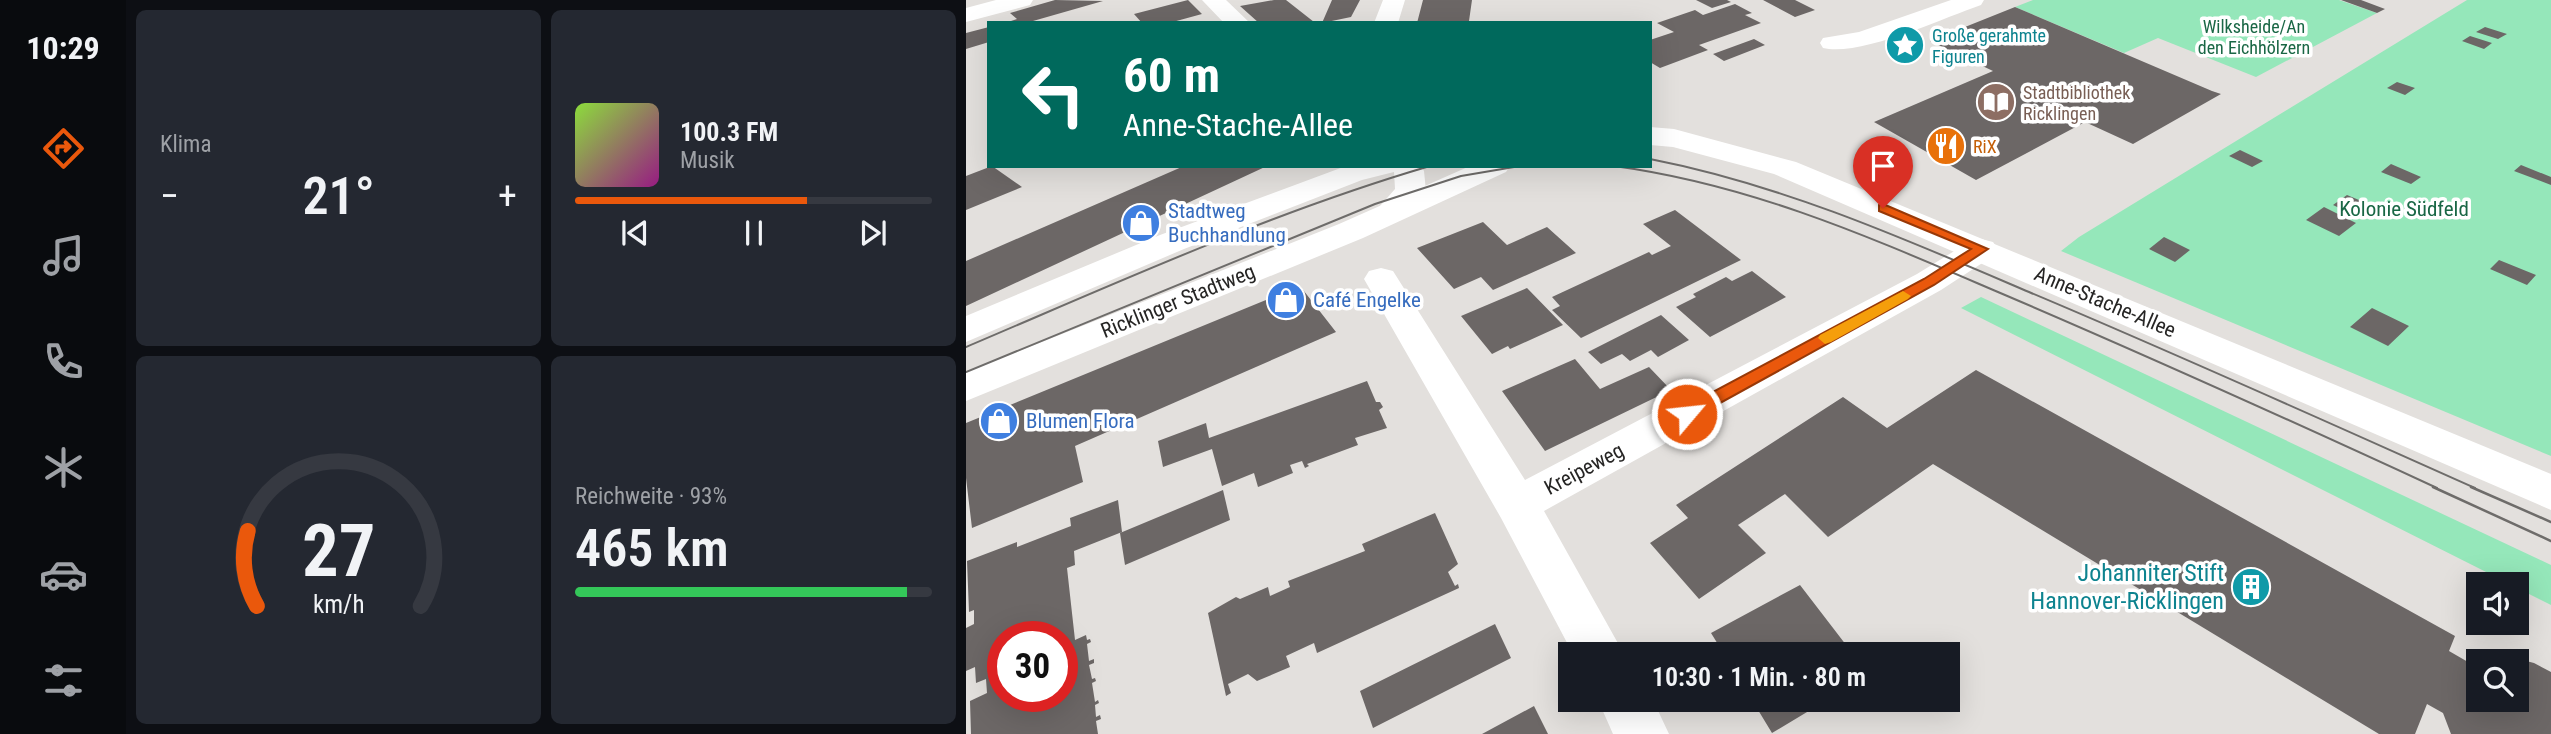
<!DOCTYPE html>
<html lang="de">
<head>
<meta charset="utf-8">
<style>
	:root { --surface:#171b24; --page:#242831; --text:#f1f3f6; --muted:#9ea1a6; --line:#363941; --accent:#ea580c }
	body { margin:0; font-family:"Roboto Condensed",sans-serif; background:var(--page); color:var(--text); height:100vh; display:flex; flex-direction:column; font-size:26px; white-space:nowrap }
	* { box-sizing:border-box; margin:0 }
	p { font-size:23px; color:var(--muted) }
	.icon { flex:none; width:38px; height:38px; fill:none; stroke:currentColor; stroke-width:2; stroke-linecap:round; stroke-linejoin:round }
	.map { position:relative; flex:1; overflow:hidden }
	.sheet { display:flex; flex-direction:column; gap:10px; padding:10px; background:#0d0f14; width:840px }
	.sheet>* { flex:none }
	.guide { position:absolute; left:21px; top:21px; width:665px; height:147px; border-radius:0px; box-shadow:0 7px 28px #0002; background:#00695c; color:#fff; overflow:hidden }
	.buttons { position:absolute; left:1500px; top:572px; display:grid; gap:14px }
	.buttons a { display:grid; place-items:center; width:63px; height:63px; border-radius:0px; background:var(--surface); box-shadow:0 7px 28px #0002; font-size:35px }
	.speed { position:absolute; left:21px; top:621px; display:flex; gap:14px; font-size:35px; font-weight:700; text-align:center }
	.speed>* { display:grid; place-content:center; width:91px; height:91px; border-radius:50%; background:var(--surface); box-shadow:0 7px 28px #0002; line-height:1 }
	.speed .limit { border:10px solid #d22; background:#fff; color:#111 }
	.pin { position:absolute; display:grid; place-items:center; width:60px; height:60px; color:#fff; margin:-72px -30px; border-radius:50% 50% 50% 0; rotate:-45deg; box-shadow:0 0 7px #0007 }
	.pin .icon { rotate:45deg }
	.me { position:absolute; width:77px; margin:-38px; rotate:62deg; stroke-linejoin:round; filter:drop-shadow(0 0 5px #0008) }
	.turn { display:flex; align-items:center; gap:24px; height:147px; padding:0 21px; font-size:32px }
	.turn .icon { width:91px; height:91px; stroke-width:2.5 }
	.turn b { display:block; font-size:49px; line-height:60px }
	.big { font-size:52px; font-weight:600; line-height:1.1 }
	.sheet .tile { flex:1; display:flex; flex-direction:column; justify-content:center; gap:10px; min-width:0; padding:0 24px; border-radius:10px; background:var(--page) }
	.sheet .dial { align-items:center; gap:0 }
	.dial svg { height:182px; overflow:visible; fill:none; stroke:var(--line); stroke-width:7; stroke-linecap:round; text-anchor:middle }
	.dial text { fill:var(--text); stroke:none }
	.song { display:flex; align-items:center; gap:21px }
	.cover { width:84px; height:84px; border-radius:10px; background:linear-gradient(135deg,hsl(90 70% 55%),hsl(310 70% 35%)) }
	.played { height:7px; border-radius:4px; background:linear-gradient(90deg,var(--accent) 65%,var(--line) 65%) }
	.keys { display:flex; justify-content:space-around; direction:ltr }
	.heat { display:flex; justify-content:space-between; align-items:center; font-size:38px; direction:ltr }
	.charge { height:10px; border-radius:5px; background:linear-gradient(90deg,#34c759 93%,var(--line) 0) }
	.sheet .tiles { flex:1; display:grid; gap:10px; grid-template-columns:repeat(2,1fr) }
	.trip { position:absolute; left:592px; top:642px; width:402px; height:70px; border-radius:0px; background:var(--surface); box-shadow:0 7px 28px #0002; font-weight:600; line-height:70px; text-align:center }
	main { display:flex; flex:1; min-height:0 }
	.dock { display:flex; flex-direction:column; width:126px; justify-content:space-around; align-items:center; background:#090b0e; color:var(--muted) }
	.dock .icon { width:49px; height:49px }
	.dock .current { color:var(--accent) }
	.dock b { font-size:32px; color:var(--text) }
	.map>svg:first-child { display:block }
</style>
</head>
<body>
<main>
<nav class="dock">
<b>10:29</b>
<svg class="icon current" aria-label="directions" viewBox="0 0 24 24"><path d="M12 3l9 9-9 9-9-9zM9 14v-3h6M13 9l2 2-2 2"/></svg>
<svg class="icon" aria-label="music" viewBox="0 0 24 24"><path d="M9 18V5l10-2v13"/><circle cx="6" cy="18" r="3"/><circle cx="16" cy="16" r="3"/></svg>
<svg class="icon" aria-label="phone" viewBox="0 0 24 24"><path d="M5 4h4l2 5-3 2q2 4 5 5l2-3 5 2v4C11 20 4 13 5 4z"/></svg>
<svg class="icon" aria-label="climate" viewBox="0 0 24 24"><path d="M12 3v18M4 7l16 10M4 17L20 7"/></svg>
<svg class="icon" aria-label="car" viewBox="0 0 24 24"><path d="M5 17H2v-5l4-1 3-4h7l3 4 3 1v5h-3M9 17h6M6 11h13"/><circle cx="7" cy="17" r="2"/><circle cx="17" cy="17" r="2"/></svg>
<svg class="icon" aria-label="filters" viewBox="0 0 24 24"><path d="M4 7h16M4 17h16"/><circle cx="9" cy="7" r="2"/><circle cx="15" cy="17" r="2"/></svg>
</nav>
<section class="sheet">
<div class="tiles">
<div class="tile"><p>Klima</p>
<div class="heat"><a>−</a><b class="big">21°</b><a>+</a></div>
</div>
<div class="tile">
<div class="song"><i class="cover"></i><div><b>100.3 FM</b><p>Musik</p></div></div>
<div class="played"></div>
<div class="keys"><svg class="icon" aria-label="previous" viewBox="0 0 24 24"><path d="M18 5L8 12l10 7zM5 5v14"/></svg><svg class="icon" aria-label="pause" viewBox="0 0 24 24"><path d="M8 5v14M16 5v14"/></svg><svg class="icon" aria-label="next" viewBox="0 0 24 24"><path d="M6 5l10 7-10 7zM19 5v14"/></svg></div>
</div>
<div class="tile dial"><svg viewBox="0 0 100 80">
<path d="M14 69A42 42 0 1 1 86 69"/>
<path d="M14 69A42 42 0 0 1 10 36" stroke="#ea580c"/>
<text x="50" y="56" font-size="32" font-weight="700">27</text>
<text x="50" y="72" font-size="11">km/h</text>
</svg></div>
<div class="tile"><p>Reichweite · 93%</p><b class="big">465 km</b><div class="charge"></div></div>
</div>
</section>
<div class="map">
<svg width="1585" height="734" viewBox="0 0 1585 734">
	<rect width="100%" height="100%" fill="#e3e0dd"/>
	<path fill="#95e7ba" d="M 1067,0 L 1373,0 L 1411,13 L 1290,77 L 1192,38 L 1158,53 L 1049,7 Z
		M 1501,0 L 1585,0 L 1585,456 L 1095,251 L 1113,237 Z
		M 1015,297 L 1585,565 L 1585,605 L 1551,588 L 1550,584 L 1544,584 L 995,308 Z"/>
	<path fill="#6c6766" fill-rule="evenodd" d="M 89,0 L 137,1 L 60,23 L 39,23 L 51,19 L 44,13 Z
		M 222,0 L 236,14 L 203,23 L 176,23 L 168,14 Z
		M 308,0 L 320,0 L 348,22 L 293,23 L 274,6 Z
		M 366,0 L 394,0 L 385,17 L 356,23 Z
		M 457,0 L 506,0 L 503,21 L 451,23 Z
		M 730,0 L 761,0 L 765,2 L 746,8 Z
		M 797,0 L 829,0 L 849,10 L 829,17 Z
		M 1375,0 L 1395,0 L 1419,9 L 1411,13 Z
		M 769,4 L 786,13 L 779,15 L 795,23 L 733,45 L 742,50 L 694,68 L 684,62 L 684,40 L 708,32 L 691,23 L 729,10 L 737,15 Z
		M 1049,7 L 1246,91 L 1255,94 L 1167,144 L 1119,122 L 1010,180 L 908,122 L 1027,71 L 964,41 Z
		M 23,27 L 23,42 L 0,49 L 0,33 Z
		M 1519,27 L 1541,34 L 1532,39 L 1510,32 Z
		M 1504,36 L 1526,43 L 1518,49 L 1496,41 Z
		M 788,39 L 799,45 L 758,61 L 747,54 Z
		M 1431,82 L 1449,88 L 1439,95 L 1421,88 Z
		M 1274,150 L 1297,161 L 1286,167 L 1263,156 Z
		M 1425,164 L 1455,177 L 1445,184 L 1415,172 Z
		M 1555,165 L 1585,177 L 1585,185 L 1548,171 Z
		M 26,166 L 56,187 L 0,210 L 0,176 Z
		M 218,166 L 301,166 L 0,306 L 0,261 Z
		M 1381,195 L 1405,205 L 1390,216 L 1367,205 Z
		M 1358,207 L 1390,223 L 1373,236 L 1340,220 Z
		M 709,210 L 775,260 L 615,338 L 586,310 L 594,306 L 586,297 L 683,252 L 686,255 L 705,246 L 677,224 Z
		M 517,222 L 541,245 L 581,227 L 610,253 L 527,290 L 515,277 L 488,289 L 451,248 Z
		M 1198,237 L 1224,250 L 1209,262 L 1183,249 Z
		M 1533,260 L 1570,275 L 1561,285 L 1524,269 Z
		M 786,271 L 820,297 L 744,337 L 710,307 L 730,297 L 727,294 L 760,277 L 766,281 Z
		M 334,286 L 370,332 L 109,446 L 117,482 L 6,528 L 0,478 L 0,423 Z
		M 561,288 L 597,325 L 544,349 L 542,346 L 526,354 L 495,316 Z
		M 1406,308 L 1443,326 L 1422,346 L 1384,327 Z
		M 695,315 L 723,340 L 692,357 L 685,350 L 664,361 L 656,354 L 635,364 L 622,352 Z
		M 609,359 L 634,389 L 683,367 L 705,390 L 579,451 L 536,391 Z
		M 1010,370 L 1489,636 L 1483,651 L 1502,662 L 1525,652 L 1568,663 L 1585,672 L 1585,734 L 1485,734 L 1477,713 L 1461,704 L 1449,734 L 1413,734 L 967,464 L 862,537 L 819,494 L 772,525 L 800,553 L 733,599 L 684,543 L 722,518 L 710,505 L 877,397 L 921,428 ZM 1512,662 L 1550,662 L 1550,700 L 1512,700 Z
		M 401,381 L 410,402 L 414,402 L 417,407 L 413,410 L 421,428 L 389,438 L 392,445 L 341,464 L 343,466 L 339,468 L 336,461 L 324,465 L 327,473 L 292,487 L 288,473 L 256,486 L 246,449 L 197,467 L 192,441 L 240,423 L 243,438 Z
		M 257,490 L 264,520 L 159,565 L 154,533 Z
		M 152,500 L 156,532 L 108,551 L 109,565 L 101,568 L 109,640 L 120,635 L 121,640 L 124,639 L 125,642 L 121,644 L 123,661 L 128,659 L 128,663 L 123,665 L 126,679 L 129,678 L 130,681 L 126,683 L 129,702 L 132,700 L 133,703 L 129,705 L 130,717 L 134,715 L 135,719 L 130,721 L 132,734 L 5,734 L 4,701 L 21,693 L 20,679 L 10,683 L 9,667 L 0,671 L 0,628 L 8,624 L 8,610 L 3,612 L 1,561 L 51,542 L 51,547 L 105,526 L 104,518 ZM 37,637 L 96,637 L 96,696 L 37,696 Z
		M 469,513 L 492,564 L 482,572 L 489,586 L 492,584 L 493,588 L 351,653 L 348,643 L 320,656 L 324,667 L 291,681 L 282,674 L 262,684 L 265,693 L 260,696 L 242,613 L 270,597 L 274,599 L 302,587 L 304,596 L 324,587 L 322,581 L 399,551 L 396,544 Z
		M 834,585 L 887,654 L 758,654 L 745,633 Z
		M 529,624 L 545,658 L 407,728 L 394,691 Z
		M 786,700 L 861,700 L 806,733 Z
		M 568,706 L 582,734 L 516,734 Z"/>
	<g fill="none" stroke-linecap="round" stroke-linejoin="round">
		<path fill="#fff" fill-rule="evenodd" d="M 30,0 L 67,0 L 64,5 L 0,22 L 0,8 Z
			M 236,0 L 260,0 L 284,23 L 258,23 Z
			M 417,0 L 439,0 L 432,23 L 408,23 Z
			M 985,0 L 1018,0 L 1015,5 C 977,18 894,57 857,48 L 854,43 L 857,38 L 893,32 Z
			M 424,166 L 455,166 L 458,171 L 460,191 C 448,209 435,227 412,221 L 407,214 L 429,189 L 428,172 Z
			M 1015,239 L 1027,242 L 1032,249 L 1027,256 L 975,290 L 578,511 L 658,654 L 607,654 L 535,518 L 398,279 L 403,271 L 415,268 L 427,271 L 559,480 L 951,274 L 1003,242 Z
			M 632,700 L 687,700 L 703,734 L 647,734 Z"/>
		<path fill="#fff" fill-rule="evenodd" d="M 684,127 L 708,129 L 830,162 L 1585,474 L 1585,510 L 808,174 L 707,147 L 684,145 Z
			M 380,166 L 432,166 L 428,172 L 396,180 L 218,249 L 0,342 L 0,316 L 194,235 Z
			M 504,166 L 544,166 L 540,172 L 397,238 L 0,401 L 0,372 L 373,224 Z"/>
		<path stroke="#6e6c6a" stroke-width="2" d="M 684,159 C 817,185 939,239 1063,292 C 1213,355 1361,422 1509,488
			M 648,166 C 789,185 910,240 1039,295 C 1184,357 1328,422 1471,488
			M 0,347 C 153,282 304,213 464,166
			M 0,372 L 409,204 L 495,176 L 554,166"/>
		<path stroke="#6e6c6a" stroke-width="2.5" d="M 1467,487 L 1585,541
			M 1505,487 L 1585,522"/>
	</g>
	<path fill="#ea580c" stroke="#983908" stroke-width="2" d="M 917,204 L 1022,249 L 968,285 L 727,418 L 715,418 L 712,414 L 715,409 L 958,279 L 1005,249 L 913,211 L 913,205 Z"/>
	<path fill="#f59e0b" d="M 937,291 L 945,296 L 942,299 L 865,342 L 859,344 L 852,338 L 854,335 Z"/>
	<defs>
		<g id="sight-disc" transform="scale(2.0125)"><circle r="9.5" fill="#0f9aa8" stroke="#fff"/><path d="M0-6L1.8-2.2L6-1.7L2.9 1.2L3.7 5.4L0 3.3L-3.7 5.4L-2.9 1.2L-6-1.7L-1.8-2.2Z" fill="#fff"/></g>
		<g id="library-disc" transform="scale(2.0125)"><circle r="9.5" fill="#8d6e63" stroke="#fff"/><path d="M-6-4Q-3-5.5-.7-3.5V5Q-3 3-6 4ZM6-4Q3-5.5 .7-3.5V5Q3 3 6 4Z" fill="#fff"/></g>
		<g id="restaurant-disc" transform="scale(2.0125)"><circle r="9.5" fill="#e8710a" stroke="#fff"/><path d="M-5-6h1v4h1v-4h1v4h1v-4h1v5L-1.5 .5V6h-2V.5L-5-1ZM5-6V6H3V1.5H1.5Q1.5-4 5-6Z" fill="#fff"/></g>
		<g id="shop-disc" transform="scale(2.0125)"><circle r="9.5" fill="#3f7fe0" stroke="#fff"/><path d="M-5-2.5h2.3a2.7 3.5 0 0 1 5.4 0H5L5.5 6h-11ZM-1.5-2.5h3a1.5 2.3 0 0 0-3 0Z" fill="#fff"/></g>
		<g id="building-disc" transform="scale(2.0125)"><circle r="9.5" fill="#0f9aa8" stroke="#fff"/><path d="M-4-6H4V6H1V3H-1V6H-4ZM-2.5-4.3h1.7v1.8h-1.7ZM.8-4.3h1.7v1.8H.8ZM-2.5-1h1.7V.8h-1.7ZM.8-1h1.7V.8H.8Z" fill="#fff"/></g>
	</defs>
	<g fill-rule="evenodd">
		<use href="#sight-disc" x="939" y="45"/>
		<use href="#library-disc" x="1030" y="102"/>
		<use href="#restaurant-disc" x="980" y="146"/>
		<use href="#shop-disc" x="175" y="223"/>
		<use href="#shop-disc" x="320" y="300"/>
		<use href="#shop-disc" x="33" y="421"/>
		<use href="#building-disc" x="1285" y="587"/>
	</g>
	<g text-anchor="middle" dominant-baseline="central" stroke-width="7" stroke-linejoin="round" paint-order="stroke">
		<g font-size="18" fill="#196745" stroke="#fff">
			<text x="1288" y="26">Wilksheide/An<tspan x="1288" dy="21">den Eichhölzern</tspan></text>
		</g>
		<g font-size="18" fill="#0d838f" stroke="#fff" text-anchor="start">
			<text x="966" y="35">Große gerahmte<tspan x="966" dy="21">Figuren</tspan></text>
		</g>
		<g font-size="18" fill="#785e54" stroke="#fff" text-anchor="start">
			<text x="1057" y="92">Stadtbibliothek<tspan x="1057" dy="21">Ricklingen</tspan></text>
		</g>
		<g font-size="18" fill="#c56008" stroke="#fff" text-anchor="start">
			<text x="1007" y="146">RiX</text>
		</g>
		<g font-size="21" fill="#196745" stroke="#fff">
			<text x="1438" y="209">Kolonie Südfeld</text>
		</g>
		<g font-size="21" fill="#366cbe" stroke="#fff" text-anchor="start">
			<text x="202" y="211">Stadtweg<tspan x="202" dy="24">Buchhandlung</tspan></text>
			<text x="347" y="300">Café Engelke</text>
			<text x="60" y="421">Blumen Flora</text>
		</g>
		<g font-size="21" fill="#262524" stroke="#fff">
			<text transform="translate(212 301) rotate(-22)">Ricklinger Stadtweg</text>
			<text transform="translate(1139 302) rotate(23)">Anne-Stache-Allee</text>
			<text transform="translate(618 469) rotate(-28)">Kreipeweg</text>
		</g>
		<g font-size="24" fill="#0d838f" stroke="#fff" text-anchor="end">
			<text x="1258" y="573">Johanniter Stift<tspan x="1258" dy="28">Hannover-Ricklingen</tspan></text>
		</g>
	</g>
</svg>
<div class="buttons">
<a><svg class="icon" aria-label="sound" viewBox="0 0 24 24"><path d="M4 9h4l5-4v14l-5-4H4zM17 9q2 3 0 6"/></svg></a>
<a><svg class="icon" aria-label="search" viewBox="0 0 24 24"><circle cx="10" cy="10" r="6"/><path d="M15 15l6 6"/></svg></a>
</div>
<div class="speed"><div class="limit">30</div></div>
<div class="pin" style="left:917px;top:208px;background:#d93025"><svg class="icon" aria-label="arrive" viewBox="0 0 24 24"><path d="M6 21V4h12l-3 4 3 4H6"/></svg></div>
<svg class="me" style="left:721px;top:414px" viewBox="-20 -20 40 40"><circle r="17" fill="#ea580c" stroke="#fff" stroke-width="3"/><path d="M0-11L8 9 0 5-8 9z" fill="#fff"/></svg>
<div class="trip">10:30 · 1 Min. · 80 m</div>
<div class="guide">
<div class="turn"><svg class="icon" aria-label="left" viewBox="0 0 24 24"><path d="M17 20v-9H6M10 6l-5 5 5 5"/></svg><div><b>60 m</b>Anne-Stache-Allee</div></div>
</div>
</div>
</main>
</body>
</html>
